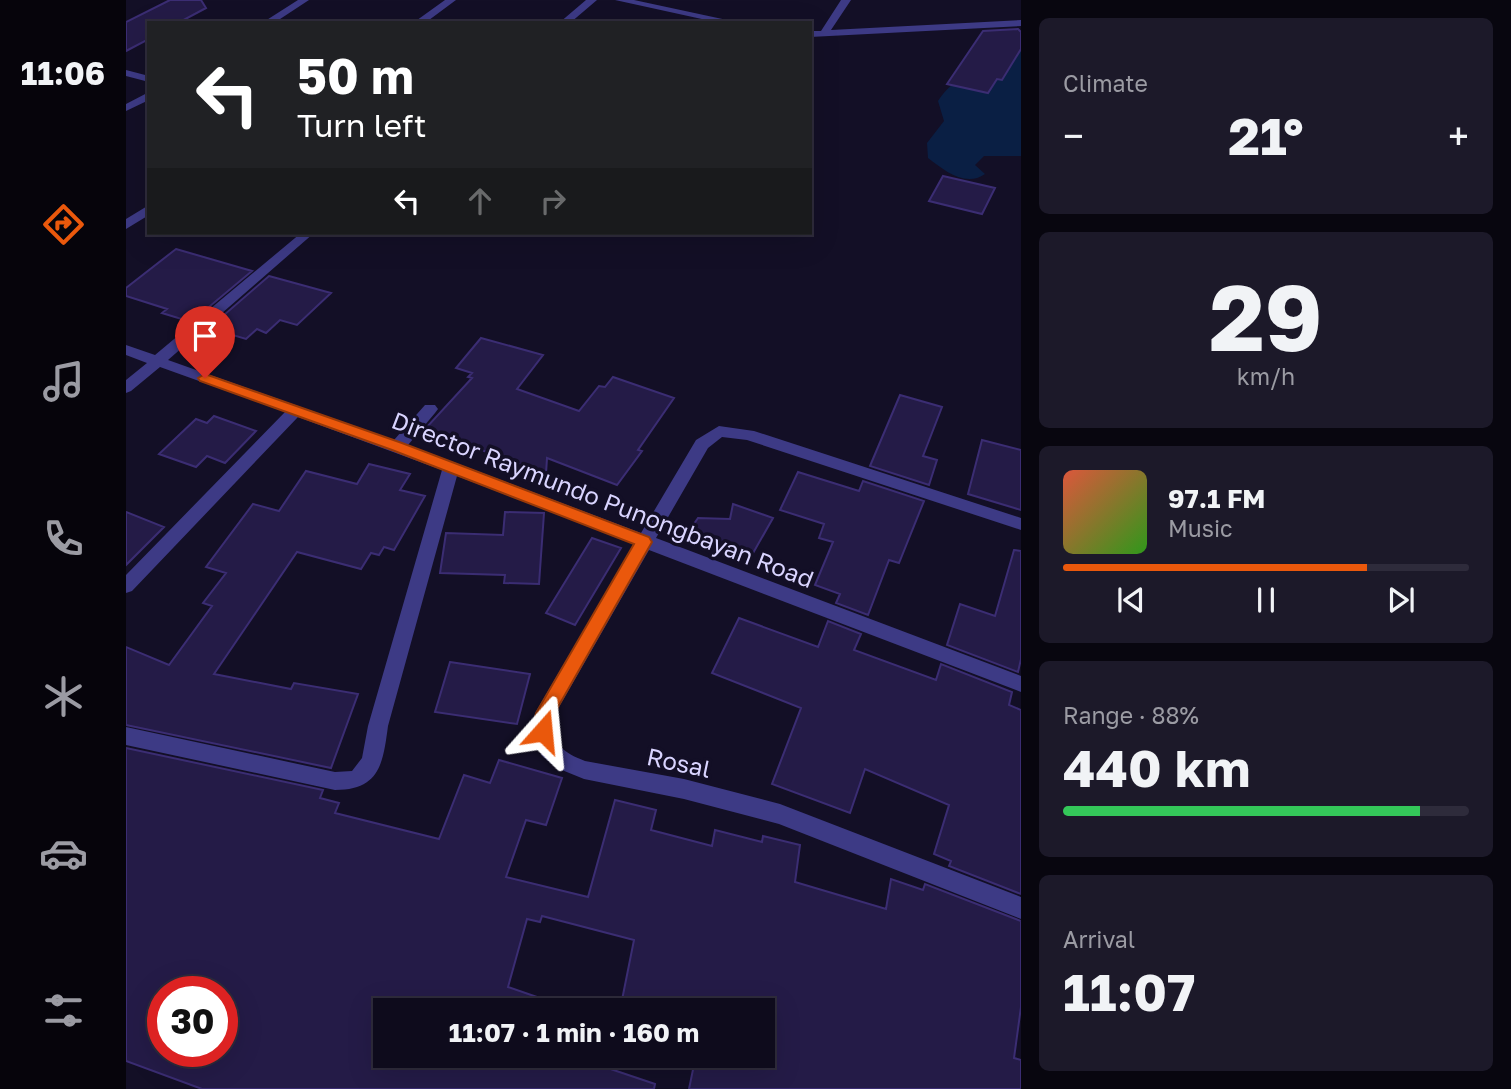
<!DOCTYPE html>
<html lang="en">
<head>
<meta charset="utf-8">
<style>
	:root { --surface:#0e0b1c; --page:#1c1929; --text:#f1f3f6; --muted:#9b9ba3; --line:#2e2b3b; --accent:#ea580c }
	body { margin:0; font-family:"Golos Text",sans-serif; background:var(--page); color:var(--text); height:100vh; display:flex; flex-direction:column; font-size:26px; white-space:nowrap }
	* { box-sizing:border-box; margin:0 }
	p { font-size:23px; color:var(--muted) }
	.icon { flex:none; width:38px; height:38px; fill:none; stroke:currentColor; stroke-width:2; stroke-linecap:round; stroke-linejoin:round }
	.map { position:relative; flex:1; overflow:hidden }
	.details { display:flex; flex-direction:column; gap:18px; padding:18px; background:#08060f; width:490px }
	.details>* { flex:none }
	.banner { position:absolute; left:21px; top:21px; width:665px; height:214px; border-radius:0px; box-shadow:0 7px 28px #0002,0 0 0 2px var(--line); background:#202124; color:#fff; overflow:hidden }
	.speed { position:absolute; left:21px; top:976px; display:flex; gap:14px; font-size:35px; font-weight:700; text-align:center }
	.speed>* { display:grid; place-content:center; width:91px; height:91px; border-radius:50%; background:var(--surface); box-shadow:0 7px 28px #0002,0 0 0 2px var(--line); line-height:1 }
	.speed .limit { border:10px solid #d22; background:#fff; color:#111 }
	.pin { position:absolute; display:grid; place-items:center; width:60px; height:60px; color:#fff; margin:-72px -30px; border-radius:50% 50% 50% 0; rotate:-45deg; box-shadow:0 0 7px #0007 }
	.pin .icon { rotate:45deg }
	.me { position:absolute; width:77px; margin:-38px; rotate:18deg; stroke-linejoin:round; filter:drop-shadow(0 0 5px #0008) }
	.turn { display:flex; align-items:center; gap:24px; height:147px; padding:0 35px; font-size:32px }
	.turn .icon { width:91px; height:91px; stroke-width:2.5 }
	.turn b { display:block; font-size:49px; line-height:60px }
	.lanes { display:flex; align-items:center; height:66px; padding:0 35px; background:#0003; justify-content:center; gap:35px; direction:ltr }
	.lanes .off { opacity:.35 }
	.big { font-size:52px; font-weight:700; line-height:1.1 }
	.details .card { flex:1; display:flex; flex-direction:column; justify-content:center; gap:10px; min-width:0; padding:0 24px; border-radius:10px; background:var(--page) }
	.details .dial { align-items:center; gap:0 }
	.dial b { font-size:91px; line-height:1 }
	.song { display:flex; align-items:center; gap:21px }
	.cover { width:84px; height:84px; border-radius:10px; background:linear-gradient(135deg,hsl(10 70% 55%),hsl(110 70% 35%)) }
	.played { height:7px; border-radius:4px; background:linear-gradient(90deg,var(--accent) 75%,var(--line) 75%) }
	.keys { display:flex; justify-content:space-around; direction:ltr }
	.heat { display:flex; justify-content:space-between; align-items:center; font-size:38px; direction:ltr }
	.charge { height:10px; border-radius:5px; background:linear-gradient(90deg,#34c759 88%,var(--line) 0) }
	.trip { position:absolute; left:247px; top:998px; width:402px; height:70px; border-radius:0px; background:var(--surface); box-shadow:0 7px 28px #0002,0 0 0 2px var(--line); font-weight:700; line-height:70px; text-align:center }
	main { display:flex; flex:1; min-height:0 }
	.tabs { display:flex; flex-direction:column; width:126px; justify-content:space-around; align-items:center; background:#06040b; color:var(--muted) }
	.tabs .icon { width:49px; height:49px }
	.tabs .current { color:var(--accent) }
	.tabs b { font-size:32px; color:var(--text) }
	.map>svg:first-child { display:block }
</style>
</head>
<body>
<main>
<nav class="tabs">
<b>11:06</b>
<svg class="icon current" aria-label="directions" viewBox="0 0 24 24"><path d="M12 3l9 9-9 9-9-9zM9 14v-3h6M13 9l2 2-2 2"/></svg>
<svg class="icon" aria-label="music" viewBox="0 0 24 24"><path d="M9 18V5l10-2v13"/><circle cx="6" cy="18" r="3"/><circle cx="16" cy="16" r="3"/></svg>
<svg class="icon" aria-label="phone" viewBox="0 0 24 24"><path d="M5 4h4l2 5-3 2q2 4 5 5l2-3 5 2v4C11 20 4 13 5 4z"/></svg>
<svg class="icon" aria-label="climate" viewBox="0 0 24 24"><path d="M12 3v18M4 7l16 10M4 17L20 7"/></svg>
<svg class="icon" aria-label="car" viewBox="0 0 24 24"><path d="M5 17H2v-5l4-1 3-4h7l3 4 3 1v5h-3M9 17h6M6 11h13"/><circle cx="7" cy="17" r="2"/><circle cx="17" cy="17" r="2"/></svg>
<svg class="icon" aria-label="filters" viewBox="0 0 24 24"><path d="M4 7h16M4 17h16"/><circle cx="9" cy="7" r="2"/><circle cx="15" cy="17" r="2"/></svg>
</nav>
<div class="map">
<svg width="895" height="1089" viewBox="0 0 895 1089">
	<rect width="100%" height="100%" fill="#130f26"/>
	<path fill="#0a1f44" d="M 895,45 L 895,156 L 858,156 L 849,165 L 859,174 C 839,188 818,170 802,158 L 801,143 L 818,121 L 812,101 C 828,74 868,60 895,45 Z"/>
	<path fill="#241b47" stroke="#3b2d73" stroke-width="2" fill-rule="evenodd" d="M 44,0 L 75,0 L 80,8 L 52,23 L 23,23 L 23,39 L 0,51 L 0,22 Z
		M 892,29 L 895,32 L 895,49 L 876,80 L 871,79 L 862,93 L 821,84 L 857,31 Z
		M 817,176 L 869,188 L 856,214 L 803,201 Z
		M 50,249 L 126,271 L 65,322 L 36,313 L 41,309 L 0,296 L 0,288 Z
		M 143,276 L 205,293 L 171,325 L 154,320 L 140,333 L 131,329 L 120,339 L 83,328 Z
		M 355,338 L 417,355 L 391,389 L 453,411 L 473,386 L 479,387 L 487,377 L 548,398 L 512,450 L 516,451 L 491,485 L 421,458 L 420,474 L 299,429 L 346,378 L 342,377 L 346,373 L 330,368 Z
		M 774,395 L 816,407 L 797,456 L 811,460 L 803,485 L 744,466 Z
		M 88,416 L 130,431 L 99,463 L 81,456 L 70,467 L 33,454 L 70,419 L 81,423 Z
		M 856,440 L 895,450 L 895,510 L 842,494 Z
		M 243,464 L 284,474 L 274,490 L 299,496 L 268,550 L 258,547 L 253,555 L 245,553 L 235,569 L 171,552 L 88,674 L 165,689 L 168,683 L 232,694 L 205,768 L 0,725 L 0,647 L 43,665 L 86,606 L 77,603 L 100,573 L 80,567 L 127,504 L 153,511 L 180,471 L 231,484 Z
		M 672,472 L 733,491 L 737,481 L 798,501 L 773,563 L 763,560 L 742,615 L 710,603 L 714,594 L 689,585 L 707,542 L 693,538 L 698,524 L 654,510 Z
		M 607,504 L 647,518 L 622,562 L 559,537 L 572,518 L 604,519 Z
		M 0,512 L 38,527 L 0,565 Z
		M 379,512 L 418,513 L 413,584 L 378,583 L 379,575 L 314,573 L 320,533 L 377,535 Z
		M 466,538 L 495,548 L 449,625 L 420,613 Z
		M 888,550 L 895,551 L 895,659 L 892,672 L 821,645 L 834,604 L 869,616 Z
		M 613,618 L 692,647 L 702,621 L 735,634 L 728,650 L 810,680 L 815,664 L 886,692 L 883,705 L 895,710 L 895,894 L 823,866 L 825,861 L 808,854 L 823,805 L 739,769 L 724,813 L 646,784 L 675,708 L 586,673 Z
		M 324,662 L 404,674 L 391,724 L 309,712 Z
		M 0,748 L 197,790 L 194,798 L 213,803 L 209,813 L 313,839 L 338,775 L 364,783 L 373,760 L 436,778 L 420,825 L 400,820 L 380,877 L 462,897 L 489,800 L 530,810 L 525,830 L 586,846 L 589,830 L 636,842 L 637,836 L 674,845 L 669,882 L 760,909 L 765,879 L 797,890 L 799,884 L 895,921 L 895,1007 L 888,1058 L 895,1060 L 895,1089 L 563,1089 L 570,1055 L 637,1055 L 637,1010 L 494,1010 L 508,940 L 416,916 L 414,922 L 401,919 L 382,987 L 434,1005 L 433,1010 L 259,1010 L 259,1055 L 443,1055 L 529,1084 L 528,1089 L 76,1089 L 0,1061 ZM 37,992 L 96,992 L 96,1052 L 37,1052 Z"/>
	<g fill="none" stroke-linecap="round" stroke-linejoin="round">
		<path fill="#3d3a85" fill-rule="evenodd" d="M 172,0 L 183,0 L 148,23 L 136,23 Z
			M 319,0 L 330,0 L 299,23 L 287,23 Z
			M 460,0 L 471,0 L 444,23 L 433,23 Z
			M 489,0 L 508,0 L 615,23 L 594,23 Z
			M 715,0 L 725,0 L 705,30 L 895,20 L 895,26 L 684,37 L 684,31 L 695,31 Z
			M 0,70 L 23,76 L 23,82 L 0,76 Z
			M 23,92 L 23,100 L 0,111 L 0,104 Z
			M 23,205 L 23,215 L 0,229 L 0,219 Z
			M 175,233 L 188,233 L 42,360 L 268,440 L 299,405 L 309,405 L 312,409 L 309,413 L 282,445 L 515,533 L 570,440 L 593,426 L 628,431 L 895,518 L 895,530 L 621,440 L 596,437 L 582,448 L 530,538 L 895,676 L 895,692 L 523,550 L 429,714 C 426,743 433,751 459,761 L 558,779 L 654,804 L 895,897 L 895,919 L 653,824 L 558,799 L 458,779 L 431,768 L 416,756 L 413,750 L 407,731 L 409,713 L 509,544 L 331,476 L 262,726 C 257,763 254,790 209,790 L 0,745 L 0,727 L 209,772 L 226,771 L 236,758 L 242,726 L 316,470 L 172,417 L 6,591 L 0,593 L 0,575 L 159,412 L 34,367 L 5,391 L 0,393 L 0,380 L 21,363 L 0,355 L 0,345 L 29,355 Z"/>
	</g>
	<path fill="#ea580c" stroke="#983908" stroke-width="2" d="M 79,374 L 276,443 L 523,537 L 526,542 L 428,714 L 423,736 L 417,739 L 410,736 L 407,731 L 410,713 L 508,544 L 266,450 L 74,381 L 72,378 Z"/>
	<g text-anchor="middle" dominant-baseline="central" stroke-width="7" stroke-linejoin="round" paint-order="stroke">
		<g font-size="24" fill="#d9d4ff" stroke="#130f26">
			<text transform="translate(477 499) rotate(21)">Director Raymundo Punongbayan Road</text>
			<text transform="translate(553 762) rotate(12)">Rosal</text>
		</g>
	</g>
</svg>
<div class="speed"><div class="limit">30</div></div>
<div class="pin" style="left:79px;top:378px;background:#d93025"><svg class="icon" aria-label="arrive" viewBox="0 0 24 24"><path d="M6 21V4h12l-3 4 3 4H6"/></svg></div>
<svg class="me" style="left:417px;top:731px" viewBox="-20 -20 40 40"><path d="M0-17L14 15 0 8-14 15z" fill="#ea580c" stroke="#fff" stroke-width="4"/></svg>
<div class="trip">11:07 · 1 min · 160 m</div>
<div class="banner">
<div class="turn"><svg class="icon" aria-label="left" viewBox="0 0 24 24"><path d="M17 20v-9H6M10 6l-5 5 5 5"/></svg><div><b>50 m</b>Turn left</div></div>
<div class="lanes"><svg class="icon" aria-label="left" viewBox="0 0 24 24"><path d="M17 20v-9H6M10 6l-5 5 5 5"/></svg><svg class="icon off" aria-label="ahead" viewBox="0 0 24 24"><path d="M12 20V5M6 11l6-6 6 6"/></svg><svg class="icon off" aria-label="right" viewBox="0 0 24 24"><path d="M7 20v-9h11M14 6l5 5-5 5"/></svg></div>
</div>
</div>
<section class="details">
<div class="card"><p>Climate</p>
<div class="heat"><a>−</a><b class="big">21°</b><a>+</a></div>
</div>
<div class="card dial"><b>29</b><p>km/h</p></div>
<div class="card">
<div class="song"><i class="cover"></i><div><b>97.1 FM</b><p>Music</p></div></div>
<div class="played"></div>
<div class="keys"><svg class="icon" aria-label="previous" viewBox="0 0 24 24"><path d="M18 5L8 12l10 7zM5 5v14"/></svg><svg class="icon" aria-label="pause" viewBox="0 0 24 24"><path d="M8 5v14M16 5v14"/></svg><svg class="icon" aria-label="next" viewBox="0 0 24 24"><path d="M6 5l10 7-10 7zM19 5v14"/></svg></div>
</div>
<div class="card"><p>Range · 88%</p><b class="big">440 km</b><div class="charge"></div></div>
<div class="card"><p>Arrival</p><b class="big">11:07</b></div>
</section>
</main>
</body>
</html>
